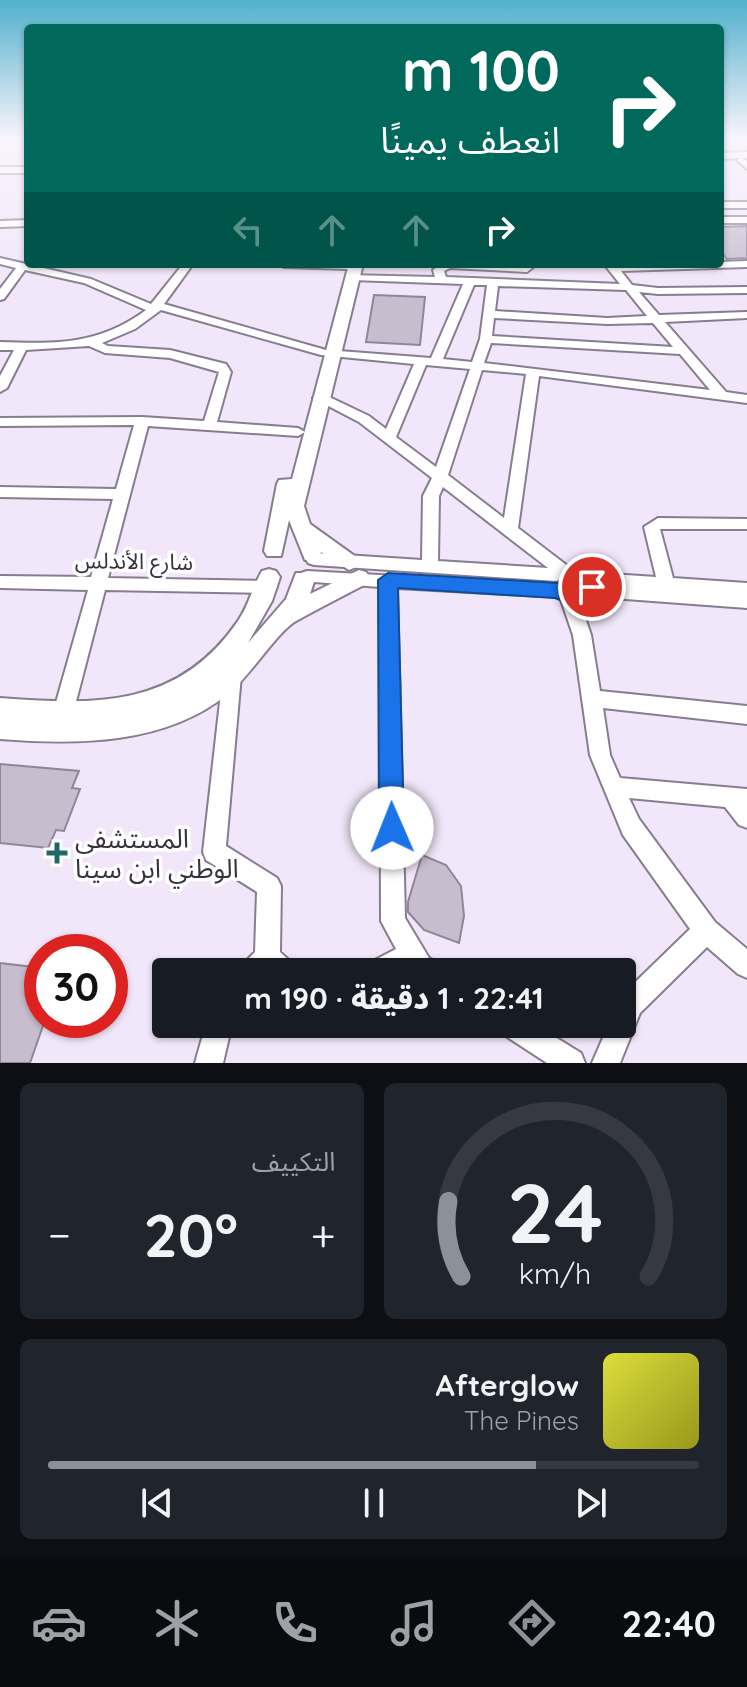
<!DOCTYPE html>
<html lang="ar">
<head>
<meta charset="utf-8">
<style>
	:root { --surface:#171b24; --page:#20242c; --text:#f1f3f6; --muted:#9ea1a6; --line:#363941; --accent:#8c9099 }
	body { margin:0; font-family:Quicksand,"Noto Sans Arabic",sans-serif; background:var(--page); color:var(--text); direction:rtl; height:100vh; display:flex; flex-direction:column; font-size:30px; white-space:nowrap }
	* { box-sizing:border-box; margin:0 }
	p { font-size:26px; color:var(--muted) }
	.icon { flex:none; width:44px; height:44px; fill:none; stroke:currentColor; stroke-width:2; stroke-linecap:round; stroke-linejoin:round }
	.map { position:relative; height:1063px; overflow:hidden; direction:ltr }
	.details { display:flex; flex-direction:column; gap:20px; padding:20px; background:#0d0f14; flex:1 }
	.details>* { flex:none }
	.hud { position:absolute; left:24px; top:24px; width:700px; height:244px; border-radius:8px; box-shadow:0 2px 6px #0004; direction:rtl; background:#00695c; color:#fff; overflow:hidden }
	.speed { position:absolute; left:24px; top:934px; display:flex; gap:16px; font-size:40px; font-weight:700; text-align:center }
	.speed>* { display:grid; place-content:center; width:104px; height:104px; border-radius:50%; background:var(--surface); box-shadow:0 2px 6px #0004; line-height:1 }
	.speed .limit { border:12px solid #d22; background:#fff; color:#111 }
	.pin { position:absolute; display:grid; place-items:center; width:68px; height:68px; color:#fff; margin:-34px; border:4px solid #fff; border-radius:50%; box-shadow:0 2px 8px #0007 }
	.me { position:absolute; width:88px; margin:-44px; rotate:359deg; stroke-linejoin:round; filter:drop-shadow(0 0 6px #0008) }
	.turn { display:flex; align-items:center; gap:28px; height:168px; padding:0 32px; font-size:36px }
	.turn .icon { width:104px; height:104px; stroke-width:2.5 }
	.turn b { display:block; font-size:56px; line-height:68px }
	.lanes { display:flex; align-items:center; height:76px; padding:0 32px; background:#0003; justify-content:center; gap:40px; direction:ltr }
	.lanes .off { opacity:.35 }
	.big { font-size:60px; font-weight:800; line-height:1.1 }
	.details .tile { flex:1; display:flex; flex-direction:column; justify-content:center; gap:12px; min-width:0; padding:0 28px; border-radius:12px; background:var(--page) }
	.details .dial { align-items:center; gap:0 }
	.dial svg { height:208px; overflow:visible; fill:none; stroke:var(--line); stroke-width:7; stroke-linecap:round; text-anchor:middle }
	.dial text { fill:var(--text); stroke:none }
	.song { display:flex; align-items:center; gap:24px }
	.cover { width:96px; height:96px; border-radius:12px; background:linear-gradient(135deg,hsl(60 70% 55%),hsl(60 70% 35%)) }
	.played { height:8px; border-radius:4px; background:linear-gradient(90deg,var(--accent) 75%,var(--line) 75%) }
	.keys { display:flex; justify-content:space-around; direction:ltr }
	.heat { display:flex; justify-content:space-between; align-items:center; font-size:44px; direction:ltr }
	.details .tiles { flex:1; display:grid; gap:20px; grid-template-columns:1fr 1fr }
	.tile:last-child { grid-column:span 2 }
	.trip { position:absolute; left:152px; top:958px; width:484px; height:80px; border-radius:8px; background:var(--surface); box-shadow:0 2px 6px #0004; font-weight:800; line-height:80px; text-align:center; direction:rtl }
	.tab-bar { display:flex; height:128px; justify-content:space-around; align-items:center; background:#090b0e; color:var(--muted) }
	.tab-bar .icon { width:56px; height:56px }
	.tab-bar .current { color:var(--accent) }
	.tab-bar b { font-size:36px; color:var(--text) }
	.map>svg:first-child { display:block }
</style>
</head>
<body>
<div class="map">
<svg width="747" height="1063" viewBox="0 0 747 1063">
	<rect width="100%" height="100%" fill="#f2e7fa"/>
	<path fill="#c8bdcf" stroke="#908697" stroke-width="2" d="M 747,226 L 747,258 L 727,259 L 720,250 L 720,227 Z
		M 374,295 L 425,297 L 420,345 L 366,342 Z
		M 0,764 L 79,771 L 72,788 L 80,789 L 64,831 L 56,830 L 48,848 L 0,843 Z
		M 422,855 L 446,865 L 461,886 L 464,916 L 459,943 L 424,930 L 408,912 L 408,902 Z
		M 0,963 L 42,968 L 42,1020 L 45,1020 L 30,1063 L 0,1063 Z"/>
	<g fill="none" stroke-linecap="round" stroke-linejoin="round">
		<g stroke="#877d8e" stroke-width="4">
			<path id="minor" d="M 741,158 L 747,161 L 747,169 L 737,160 Z
				M 0,167 L 28,167 L 28,173 L 0,173 Z
				M 720,202 L 747,202 L 747,208 L 720,208 Z
				M 720,217 L 747,217 L 747,223 L 720,223 Z
				M 28,220 L 28,226 L 0,227 L 0,221 Z
				M 0,258 L 91,279 L 151,304 L 183,264 L 193,264 L 164,304 L 326,350 L 431,358 L 463,284 L 352,280 L 348,279 L 348,275 L 435,277 L 433,270 L 442,264 L 537,264 L 527,272 L 450,268 L 444,271 L 446,277 L 620,284 L 604,264 L 720,264 L 720,262 L 747,261 L 747,267 L 621,271 L 632,285 L 658,288 L 747,287 L 747,293 L 658,294 L 639,292 L 659,315 L 747,312 L 747,318 L 665,322 L 726,392 L 747,395 L 747,403 L 539,376 L 518,528 L 569,567 L 571,571 L 569,575 L 556,581 L 314,565 L 308,563 L 306,559 L 308,555 L 314,553 L 422,560 L 423,496 L 432,478 L 359,422 L 313,398 L 320,394 L 325,395 L 369,416 L 386,429 L 414,364 L 321,355 L 161,310 L 135,329 L 102,343 L 108,346 L 170,350 L 226,364 L 231,372 L 217,422 L 298,428 L 305,432 L 298,436 L 148,426 L 108,578 L 268,581 L 274,582 L 277,587 L 274,592 L 268,593 L 105,590 L 73,713 L 70,719 L 63,721 L 56,719 L 53,713 L 88,590 L 0,588 L 0,576 L 91,577 L 113,499 L 0,497 L 0,487 L 116,489 L 134,425 L 0,426 L 0,418 L 142,417 L 204,421 L 219,372 L 170,358 L 105,353 L 89,346 L 26,350 L 7,388 L 0,392 L 0,376 L 14,350 L 0,350 L 0,342 C 56,344 99,345 146,310 L 84,283 L 25,270 L 4,299 L 0,300 L 0,289 L 16,268 L 0,264 ZM 474,285 L 487,285 L 480,339 L 472,362 L 443,359 ZM 498,286 L 626,290 L 647,316 L 607,318 L 495,311 ZM 494,318 L 607,324 L 653,323 L 673,347 L 492,336 ZM 491,343 L 680,354 L 710,390 L 484,363 ZM 426,365 L 470,369 L 436,467 L 396,437 ZM 482,370 L 526,374 L 504,518 L 448,475 ZM 443,487 L 548,568 L 438,561 L 439,496 Z
				M 279,264 L 353,264 L 354,266 L 349,269 L 284,267 Z
				M 658,518 L 747,519 L 747,529 L 660,529 L 673,578 L 747,583 L 747,608 L 585,596 L 582,591 L 585,586 L 608,586 L 577,578 L 575,574 L 577,570 L 583,568 L 611,574 L 656,577 L 644,527 Z
				M 307,571 L 558,585 L 564,586 L 566,591 L 575,592 L 578,597 L 591,635 L 600,691 L 747,706 L 747,724 L 603,708 L 610,755 L 620,778 L 747,789 L 747,828 L 739,825 L 725,807 L 629,798 L 639,819 L 715,922 L 747,949 L 747,978 L 738,974 L 707,947 L 640,1013 L 620,1063 L 592,1063 L 609,1024 L 622,1024 L 622,995 L 690,929 L 623,835 L 590,755 L 573,635 L 560,597 L 397,588 L 405,918 L 429,958 L 438,963 L 442,972 L 365,972 L 369,963 L 396,949 L 381,921 L 380,587 L 301,581 L 299,577 L 301,573 Z
				M 232,667 L 239,669 L 241,675 L 226,846 L 277,878 L 281,886 L 280,952 L 292,963 L 296,972 L 240,972 L 244,963 L 255,952 L 257,892 L 206,860 L 203,852 L 223,675 L 225,669 Z
				M 206,1024 L 232,1024 L 223,1063 L 195,1063 Z
				M 497,1024 L 534,1024 L 581,1053 L 585,1063 L 547,1063 L 501,1033 Z"/>
		</g>
		<g stroke="#877d8e" stroke-width="4">
			<path id="major" d="M 747,152 L 747,158 L 720,159 L 720,153 Z
				M 349,264 L 363,264 L 304,506 L 310,524 L 356,557 L 359,562 L 356,567 L 349,570 L 321,552 L 319,560 L 305,560 L 289,520 L 281,556 L 267,556 L 264,551 L 277,484 L 279,480 L 292,479 Z
				M 269,569 L 276,571 L 280,577 L 272,601 L 248,643 L 286,599 L 296,573 L 312,573 L 315,579 L 310,594 L 359,570 L 366,572 L 370,578 L 366,584 C 343,596 319,608 296,621 C 278,631 250,676 229,693 C 166,745 77,745 0,739 L 0,698 C 94,705 178,709 238,621 C 249,605 252,588 262,571 Z"/>
		</g>
		<use href="#minor" fill="#fff" fill-rule="evenodd"/>
		<use href="#major" fill="#fff" fill-rule="evenodd"/>
	</g>
	<linearGradient id="sky" x2="0" y2="1"><stop stop-color="#51b0cc"/><stop offset="0.48" stop-color="#f9f4fd"/><stop offset="1" stop-color="#f9f4fd" stop-opacity="0"/></linearGradient>
	<rect width="747" height="288" fill="url(#sky)"/>
	<path fill="#1a73e8" stroke="#114b97" stroke-width="2" d="M 388,573 L 558,583 L 575,590 L 592,579 L 598,581 L 601,587 L 595,600 L 573,605 L 555,598 L 398,588 L 404,828 L 401,837 L 392,840 L 383,837 L 379,828 L 378,580 Z"/>
	<path fill="#1e6966" stroke="#fff" stroke-width="3" d="M53 841h8v8h8v8h-8v8h-8v-8h-8v-8h8z"/>
	<g text-anchor="middle" dominant-baseline="central" stroke-width="7" stroke-linejoin="round" paint-order="stroke">
		<g font-size="22" fill="#37333a" stroke="#fff">
			<text transform="translate(134 561) rotate(1)">شارع الأندلس</text>
		</g>
		<g font-size="26" fill="#37333a" stroke="#fff" text-anchor="start">
			<text x="75" y="838">المستشفى<tspan x="75" dy="30">الوطني ابن سينا</tspan></text>
		</g>
	</g>
</svg>
<div class="speed"><div class="limit">30</div></div>
<div class="pin" style="left:592px;top:587px;background:#d93025"><svg class="icon" aria-label="arrive" viewBox="0 0 24 24"><path d="M6 21V4h12l-3 4 3 4H6"/></svg></div>
<svg class="me" style="left:392px;top:828px" viewBox="-20 -20 40 40"><circle r="19" fill="#fff"/><path d="M0-13L10 11 0 6-10 11z" fill="#1a73e8"/></svg>
<div class="trip">22:41 · 1 دقيقة · 190 m</div>
<div class="hud">
<div class="turn"><svg class="icon" aria-label="right" viewBox="0 0 24 24"><path d="M7 20v-9h11M14 6l5 5-5 5"/></svg><div><b>100 m</b>انعطف يمينًا</div></div>
<div class="lanes"><svg class="icon off" aria-label="left" viewBox="0 0 24 24"><path d="M17 20v-9H6M10 6l-5 5 5 5"/></svg><svg class="icon off" aria-label="ahead" viewBox="0 0 24 24"><path d="M12 20V5M6 11l6-6 6 6"/></svg><svg class="icon off" aria-label="ahead" viewBox="0 0 24 24"><path d="M12 20V5M6 11l6-6 6 6"/></svg><svg class="icon" aria-label="right" viewBox="0 0 24 24"><path d="M7 20v-9h11M14 6l5 5-5 5"/></svg></div>
</div>
</div>
<section class="details">
<div class="tiles">
<div class="tile dial"><svg viewBox="0 0 100 80">
<path d="M14 69A42 42 0 1 1 86 69"/>
<path d="M14 69A42 42 0 0 1 9 40" stroke="#8c9099"/>
<text x="50" y="56" font-size="32" font-weight="700">24</text>
<text x="50" y="72" font-size="11">km/h</text>
</svg></div>
<div class="tile"><p>التكييف</p>
<div class="heat"><a>−</a><b class="big">20°</b><a>+</a></div>
</div>
<div class="tile">
<div class="song"><i class="cover"></i><div><b>Afterglow</b><p>The Pines</p></div></div>
<div class="played"></div>
<div class="keys"><svg class="icon" aria-label="previous" viewBox="0 0 24 24"><path d="M18 5L8 12l10 7zM5 5v14"/></svg><svg class="icon" aria-label="pause" viewBox="0 0 24 24"><path d="M8 5v14M16 5v14"/></svg><svg class="icon" aria-label="next" viewBox="0 0 24 24"><path d="M6 5l10 7-10 7zM19 5v14"/></svg></div>
</div>
</div>
</section>
<nav class="tab-bar">
<b>22:40</b>
<svg class="icon current" aria-label="directions" viewBox="0 0 24 24"><path d="M12 3l9 9-9 9-9-9zM9 14v-3h6M13 9l2 2-2 2"/></svg>
<svg class="icon" aria-label="music" viewBox="0 0 24 24"><path d="M9 18V5l10-2v13"/><circle cx="6" cy="18" r="3"/><circle cx="16" cy="16" r="3"/></svg>
<svg class="icon" aria-label="phone" viewBox="0 0 24 24"><path d="M5 4h4l2 5-3 2q2 4 5 5l2-3 5 2v4C11 20 4 13 5 4z"/></svg>
<svg class="icon" aria-label="climate" viewBox="0 0 24 24"><path d="M12 3v18M4 7l16 10M4 17L20 7"/></svg>
<svg class="icon" aria-label="car" viewBox="0 0 24 24"><path d="M5 17H2v-5l4-1 3-4h7l3 4 3 1v5h-3M9 17h6M6 11h13"/><circle cx="7" cy="17" r="2"/><circle cx="17" cy="17" r="2"/></svg>
</nav>
</body>
</html>
